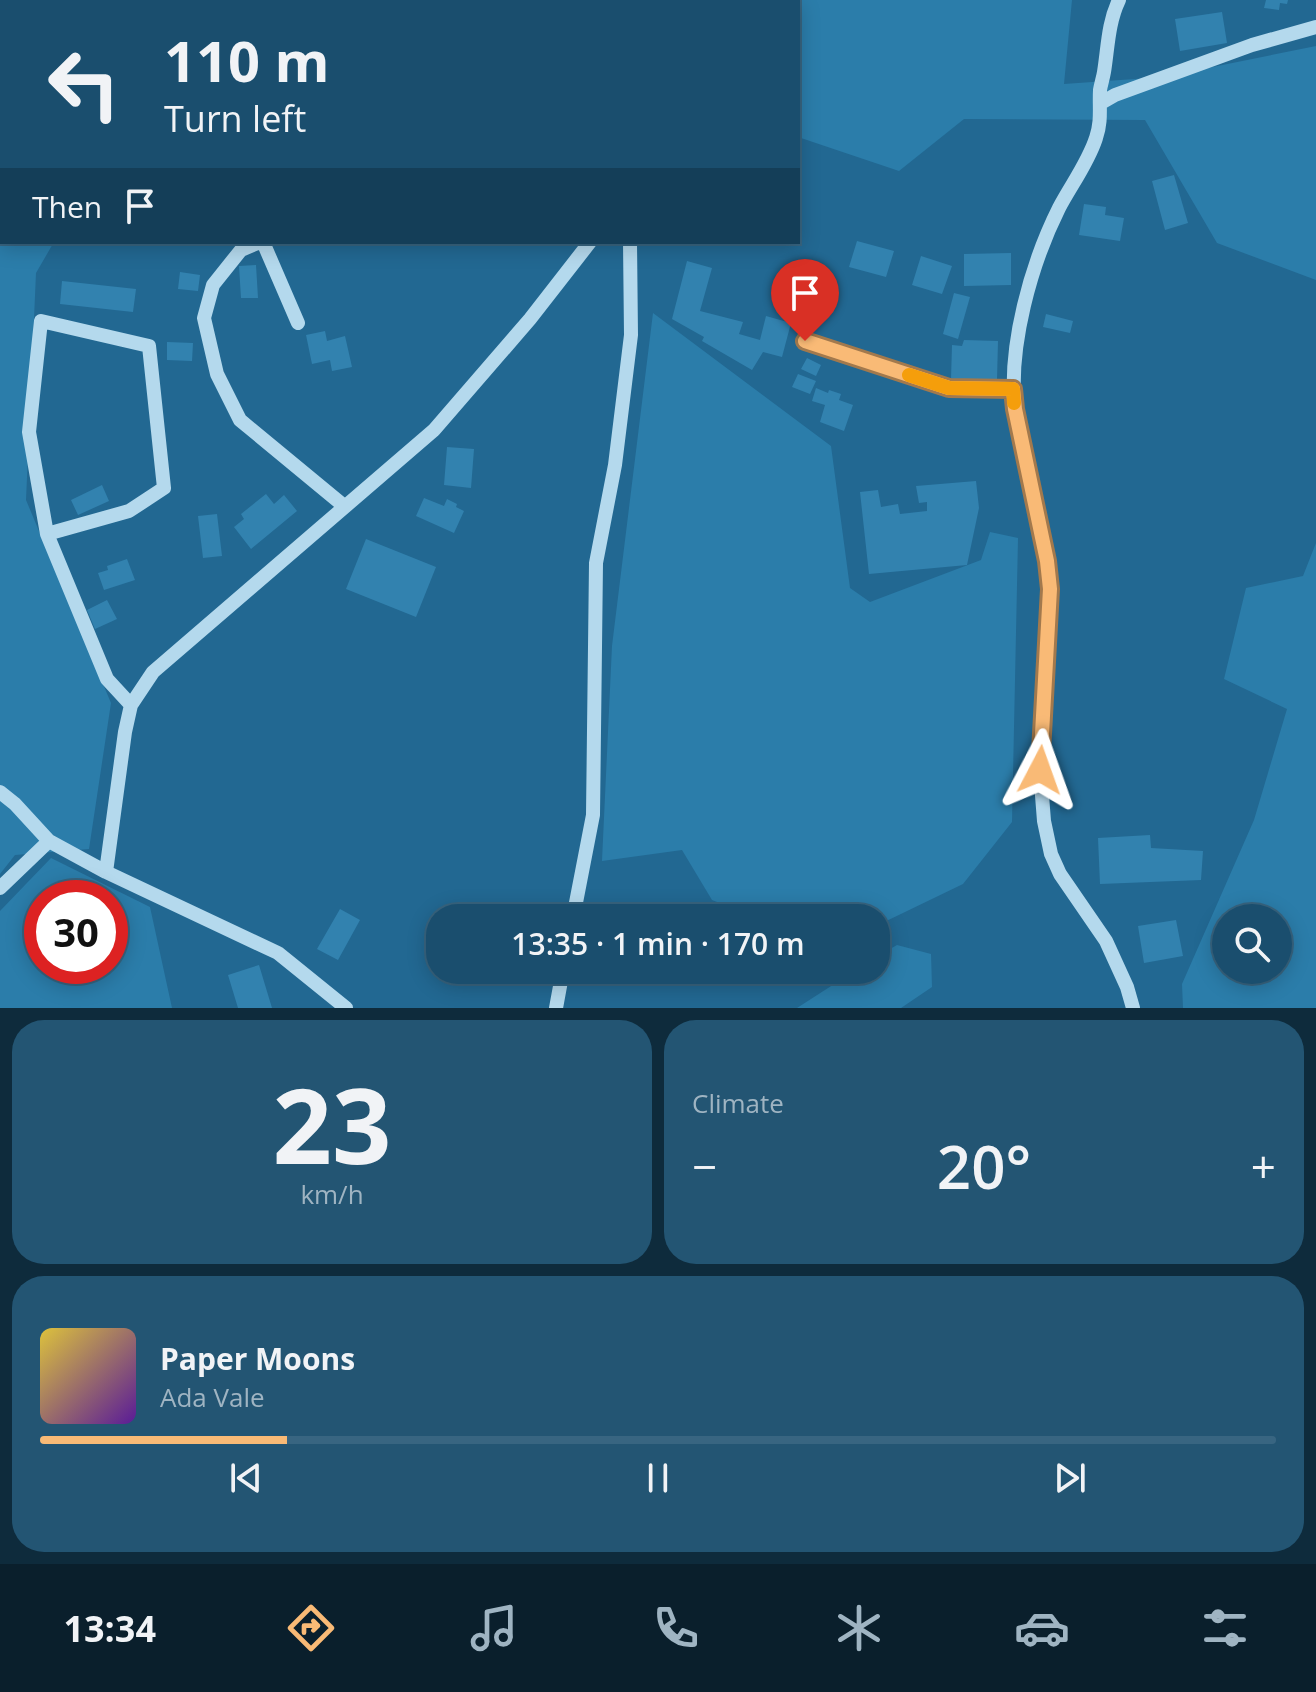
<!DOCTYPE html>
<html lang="en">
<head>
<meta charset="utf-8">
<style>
	:root { --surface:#1a4e6e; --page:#235573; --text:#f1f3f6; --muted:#9fb4c2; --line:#386581; --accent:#f9ba76 }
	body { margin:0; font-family:"Open Sans",sans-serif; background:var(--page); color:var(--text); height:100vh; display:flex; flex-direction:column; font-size:30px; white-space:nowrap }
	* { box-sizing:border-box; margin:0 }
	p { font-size:26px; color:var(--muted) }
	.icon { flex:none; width:44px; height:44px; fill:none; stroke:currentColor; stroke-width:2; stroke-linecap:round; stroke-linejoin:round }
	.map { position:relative; height:1008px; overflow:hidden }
	.panel { display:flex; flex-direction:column; gap:12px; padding:12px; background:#0e2b3c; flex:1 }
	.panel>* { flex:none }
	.hud { position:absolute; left:0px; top:0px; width:800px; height:244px; box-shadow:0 4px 20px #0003,0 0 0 2px var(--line); background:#1a4e6e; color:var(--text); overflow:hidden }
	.tools { position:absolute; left:1212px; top:904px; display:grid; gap:16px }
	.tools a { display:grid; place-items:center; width:80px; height:80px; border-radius:50%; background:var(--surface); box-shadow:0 4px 20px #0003,0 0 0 2px var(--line); font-size:40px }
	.speed { position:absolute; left:24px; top:880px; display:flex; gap:16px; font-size:40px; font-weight:700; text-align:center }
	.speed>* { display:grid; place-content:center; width:104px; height:104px; border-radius:50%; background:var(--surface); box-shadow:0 4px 20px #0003,0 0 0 2px var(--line); line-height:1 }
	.speed .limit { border:12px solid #d22; background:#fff; color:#111 }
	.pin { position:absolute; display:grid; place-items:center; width:68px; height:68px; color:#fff; margin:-82px -34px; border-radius:50% 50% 50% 0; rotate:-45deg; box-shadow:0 0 8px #0007 }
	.pin .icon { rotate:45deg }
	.me { position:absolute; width:88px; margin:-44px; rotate:4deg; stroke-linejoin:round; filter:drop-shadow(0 0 6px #0008) }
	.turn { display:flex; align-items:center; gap:28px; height:168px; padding:0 32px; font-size:36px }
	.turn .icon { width:104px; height:104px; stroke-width:2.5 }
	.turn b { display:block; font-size:56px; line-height:68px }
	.then { display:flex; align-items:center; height:76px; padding:0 32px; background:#0003; gap:16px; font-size:30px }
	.big { font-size:60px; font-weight:600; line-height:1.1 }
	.panel .widget { flex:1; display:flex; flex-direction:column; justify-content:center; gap:12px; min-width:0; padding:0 28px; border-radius:32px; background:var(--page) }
	.panel .dial { align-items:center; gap:0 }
	.dial b { font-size:104px; line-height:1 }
	.song { display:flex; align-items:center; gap:24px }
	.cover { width:96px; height:96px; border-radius:12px; background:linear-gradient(135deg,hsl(50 70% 55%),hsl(270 70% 35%)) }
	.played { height:8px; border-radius:4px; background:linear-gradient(90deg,var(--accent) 20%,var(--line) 20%) }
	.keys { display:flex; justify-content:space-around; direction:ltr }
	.heat { display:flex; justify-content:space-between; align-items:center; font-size:44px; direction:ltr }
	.panel .tiles { flex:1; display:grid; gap:12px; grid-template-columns:1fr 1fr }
	.widget:last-child { grid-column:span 2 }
	.trip { position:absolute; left:426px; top:904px; width:464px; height:80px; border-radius:32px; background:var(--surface); box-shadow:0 4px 20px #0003,0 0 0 2px var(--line); font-weight:600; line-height:80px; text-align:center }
	.menu { display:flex; height:128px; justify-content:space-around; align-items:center; background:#0a1f2c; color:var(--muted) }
	.menu .icon { width:56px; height:56px }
	.menu .active { color:var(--accent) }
	.menu b { font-size:36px; color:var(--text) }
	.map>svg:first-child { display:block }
</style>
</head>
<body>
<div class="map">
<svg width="1316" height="1008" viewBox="0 0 1316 1008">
	<rect width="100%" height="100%" fill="#226892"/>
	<path fill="#2b7daa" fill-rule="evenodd" d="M 0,0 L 1072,0 L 1064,84 L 1163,77 L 1316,46 L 1316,280 L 1217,243 L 1145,120 L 964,119 L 899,171 L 798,137 L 798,2 L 2,2 L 2,242 L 54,242 L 36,273 L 26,500 L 111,703 L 89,849 L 15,855 L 0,874 Z
		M 653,313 L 831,446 L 850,588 L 870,602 L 981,560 L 990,532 L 1018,538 L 1012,822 L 963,884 L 876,926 L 876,918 L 758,918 L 712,900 L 682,850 L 602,861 L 612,646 Z
		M 1316,543 L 1316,1008 L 1183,1008 L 1182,984 L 1254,820 L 1287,709 L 1224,679 L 1246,588 L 1303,576 ZM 1226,918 L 1278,918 L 1278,970 L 1226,970 Z
		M 51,858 L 150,907 L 172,1008 L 0,1008 L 0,911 ZM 42,898 L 110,898 L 110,966 L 42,966 Z
		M 897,945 L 931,954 L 932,987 L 901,1008 L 797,1008 L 856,970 L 876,970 L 876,957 Z"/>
	<path fill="#3282af" d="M 1266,0 L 1288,0 L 1287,4 L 1280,3 L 1279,10 L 1264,8 Z
		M 1222,12 L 1227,43 L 1180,51 L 1175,19 Z
		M 1174,175 L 1188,223 L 1165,230 L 1152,181 Z
		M 1084,204 L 1106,207 L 1105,215 L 1124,218 L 1120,241 L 1079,235 Z
		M 857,241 L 894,251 L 886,277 L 849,267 Z
		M 1011,253 L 1011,285 L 964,286 L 964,254 Z
		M 921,256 L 952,266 L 942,294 L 912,285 Z
		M 687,261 L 712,268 L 700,311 L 743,322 L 739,334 L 760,340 L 766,316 L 791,323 L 782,357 L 763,352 L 752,370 L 702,341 L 704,337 L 672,319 Z
		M 256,265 L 258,298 L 241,298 L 239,266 Z
		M 180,272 L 200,275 L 198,291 L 178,289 Z
		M 62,281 L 136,289 L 133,312 L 60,304 Z
		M 954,293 L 970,297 L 958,339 L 943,334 Z
		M 1046,314 L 1073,321 L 1070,333 L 1043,327 Z
		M 325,331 L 327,341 L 345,336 L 352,367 L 332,371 L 330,360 L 312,364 L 306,335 Z
		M 964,340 L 998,341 L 997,380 L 951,379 L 952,345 L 962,346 Z
		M 167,342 L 193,343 L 192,361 L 167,360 Z
		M 807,358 L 821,365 L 816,376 L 801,369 Z
		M 798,374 L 816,381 L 810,394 L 792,387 Z
		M 816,388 L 828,393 L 829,390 L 841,394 L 839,400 L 853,405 L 844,431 L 820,422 L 825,405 L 812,401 Z
		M 447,447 L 474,449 L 471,488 L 444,485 Z
		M 976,481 L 979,508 L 967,565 L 869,574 L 860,492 L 878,490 L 881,507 L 898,504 L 900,514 L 927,511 L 927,502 L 919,503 L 916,486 Z
		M 102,485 L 109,501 L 78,515 L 71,500 Z
		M 266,494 L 274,504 L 284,495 L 297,511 L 251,549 L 234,527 L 244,519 L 241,514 Z
		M 424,498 L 444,506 L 447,499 L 457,504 L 456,507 L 464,511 L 454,533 L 416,516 Z
		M 217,514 L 222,556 L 203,558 L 198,516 Z
		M 366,539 L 436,567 L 416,617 L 346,589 Z
		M 127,559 L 135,580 L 104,590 L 98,573 L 108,570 L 107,566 Z
		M 107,600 L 117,619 L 95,629 L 87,610 Z
		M 1150,835 L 1151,848 L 1203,851 L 1201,880 L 1100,884 L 1098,838 Z
		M 340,909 L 360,920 L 338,960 L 317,949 Z
		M 1176,920 L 1183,956 L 1144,963 L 1138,926 Z
		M 259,965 L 272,1008 L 238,1008 L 228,975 Z"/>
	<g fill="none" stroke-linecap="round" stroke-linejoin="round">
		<path stroke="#b4d9ed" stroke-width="14" d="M 604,0 L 604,2
			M 1119,0 C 1108,23 1108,47 1104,72 C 1103,78 1101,84 1100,90 C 1099,107 1102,121 1096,138 C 1088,163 1071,185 1059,208 C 1031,264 1008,346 1015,409 L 1047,561 L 1050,589 L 1040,770 L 1044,821 L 1051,854 L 1060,874 L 1106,941 L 1127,987 L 1133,1008
			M 786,2 L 787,0
			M 1101,103 L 1115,95 L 1252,45 L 1316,27
			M 260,242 L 241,250 L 213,285 L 204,318 L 217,374 L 240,420 L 344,506
			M 263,242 L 298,323
			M 805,341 L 949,388 L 1013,389
			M 47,534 L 129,511 L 164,488 L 149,346 L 41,321 L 29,432 L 47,534 L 107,679 L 131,705
			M 0,792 L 15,804 L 49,841 L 106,872 L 278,953 L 346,1008
			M 106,872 L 125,732 L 131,705 L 153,672 L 434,430 L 530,319 L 590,242
			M 0,888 L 49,841
			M 573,918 L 593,815 L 596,563 L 615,465 L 631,335 L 630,242
			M 556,1008 L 563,970"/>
	</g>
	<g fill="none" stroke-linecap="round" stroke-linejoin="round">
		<g stroke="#a2794d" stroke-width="20">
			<path id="route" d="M 805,341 L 949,388 L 1013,389 L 1015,409 L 1047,561 L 1050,589 L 1040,770"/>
		</g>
		<use href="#route" stroke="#f9ba76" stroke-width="14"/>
		<path stroke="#f59e0b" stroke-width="14" d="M 909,375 L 949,388 L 1013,389 L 1014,403"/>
	</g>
</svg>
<div class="tools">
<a><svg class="icon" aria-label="search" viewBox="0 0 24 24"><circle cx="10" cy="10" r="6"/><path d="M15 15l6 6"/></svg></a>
</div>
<div class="speed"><div class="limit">30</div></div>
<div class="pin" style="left:805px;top:341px;background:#d93025"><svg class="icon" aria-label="arrive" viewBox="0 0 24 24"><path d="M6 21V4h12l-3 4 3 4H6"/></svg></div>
<svg class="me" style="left:1040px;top:770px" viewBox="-20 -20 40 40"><path d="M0-17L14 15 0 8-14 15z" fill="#f9ba76" stroke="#fff" stroke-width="4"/></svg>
<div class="trip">13:35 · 1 min · 170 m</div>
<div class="hud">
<div class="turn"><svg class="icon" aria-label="left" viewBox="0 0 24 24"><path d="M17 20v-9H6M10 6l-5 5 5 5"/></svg><div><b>110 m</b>Turn left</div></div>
<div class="then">Then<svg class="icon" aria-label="arrive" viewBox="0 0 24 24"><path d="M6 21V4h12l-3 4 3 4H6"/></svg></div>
</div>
</div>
<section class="panel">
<div class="tiles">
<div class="widget dial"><b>23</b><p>km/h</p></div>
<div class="widget"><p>Climate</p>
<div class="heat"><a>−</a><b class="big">20°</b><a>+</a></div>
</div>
<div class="widget">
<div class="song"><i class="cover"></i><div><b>Paper Moons</b><p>Ada Vale</p></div></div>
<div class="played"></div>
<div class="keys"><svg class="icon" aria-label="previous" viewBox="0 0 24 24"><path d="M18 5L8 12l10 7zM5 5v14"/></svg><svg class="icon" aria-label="pause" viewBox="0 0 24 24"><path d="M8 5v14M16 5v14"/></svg><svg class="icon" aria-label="next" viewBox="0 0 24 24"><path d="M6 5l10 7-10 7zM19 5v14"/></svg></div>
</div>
</div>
</section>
<nav class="menu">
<b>13:34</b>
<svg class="icon active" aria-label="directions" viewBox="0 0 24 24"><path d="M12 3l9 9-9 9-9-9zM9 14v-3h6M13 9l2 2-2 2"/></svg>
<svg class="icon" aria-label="music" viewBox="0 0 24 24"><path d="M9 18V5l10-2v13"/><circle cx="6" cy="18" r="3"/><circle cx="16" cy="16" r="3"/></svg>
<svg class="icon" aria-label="phone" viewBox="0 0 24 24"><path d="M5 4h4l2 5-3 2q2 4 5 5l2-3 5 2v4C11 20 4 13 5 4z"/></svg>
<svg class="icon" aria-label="climate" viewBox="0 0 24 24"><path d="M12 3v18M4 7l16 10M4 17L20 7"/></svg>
<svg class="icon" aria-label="car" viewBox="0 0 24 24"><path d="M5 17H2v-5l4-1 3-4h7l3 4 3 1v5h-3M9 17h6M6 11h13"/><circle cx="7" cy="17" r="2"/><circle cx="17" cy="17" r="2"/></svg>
<svg class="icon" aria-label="filters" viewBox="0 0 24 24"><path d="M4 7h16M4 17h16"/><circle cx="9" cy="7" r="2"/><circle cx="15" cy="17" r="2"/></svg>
</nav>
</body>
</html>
